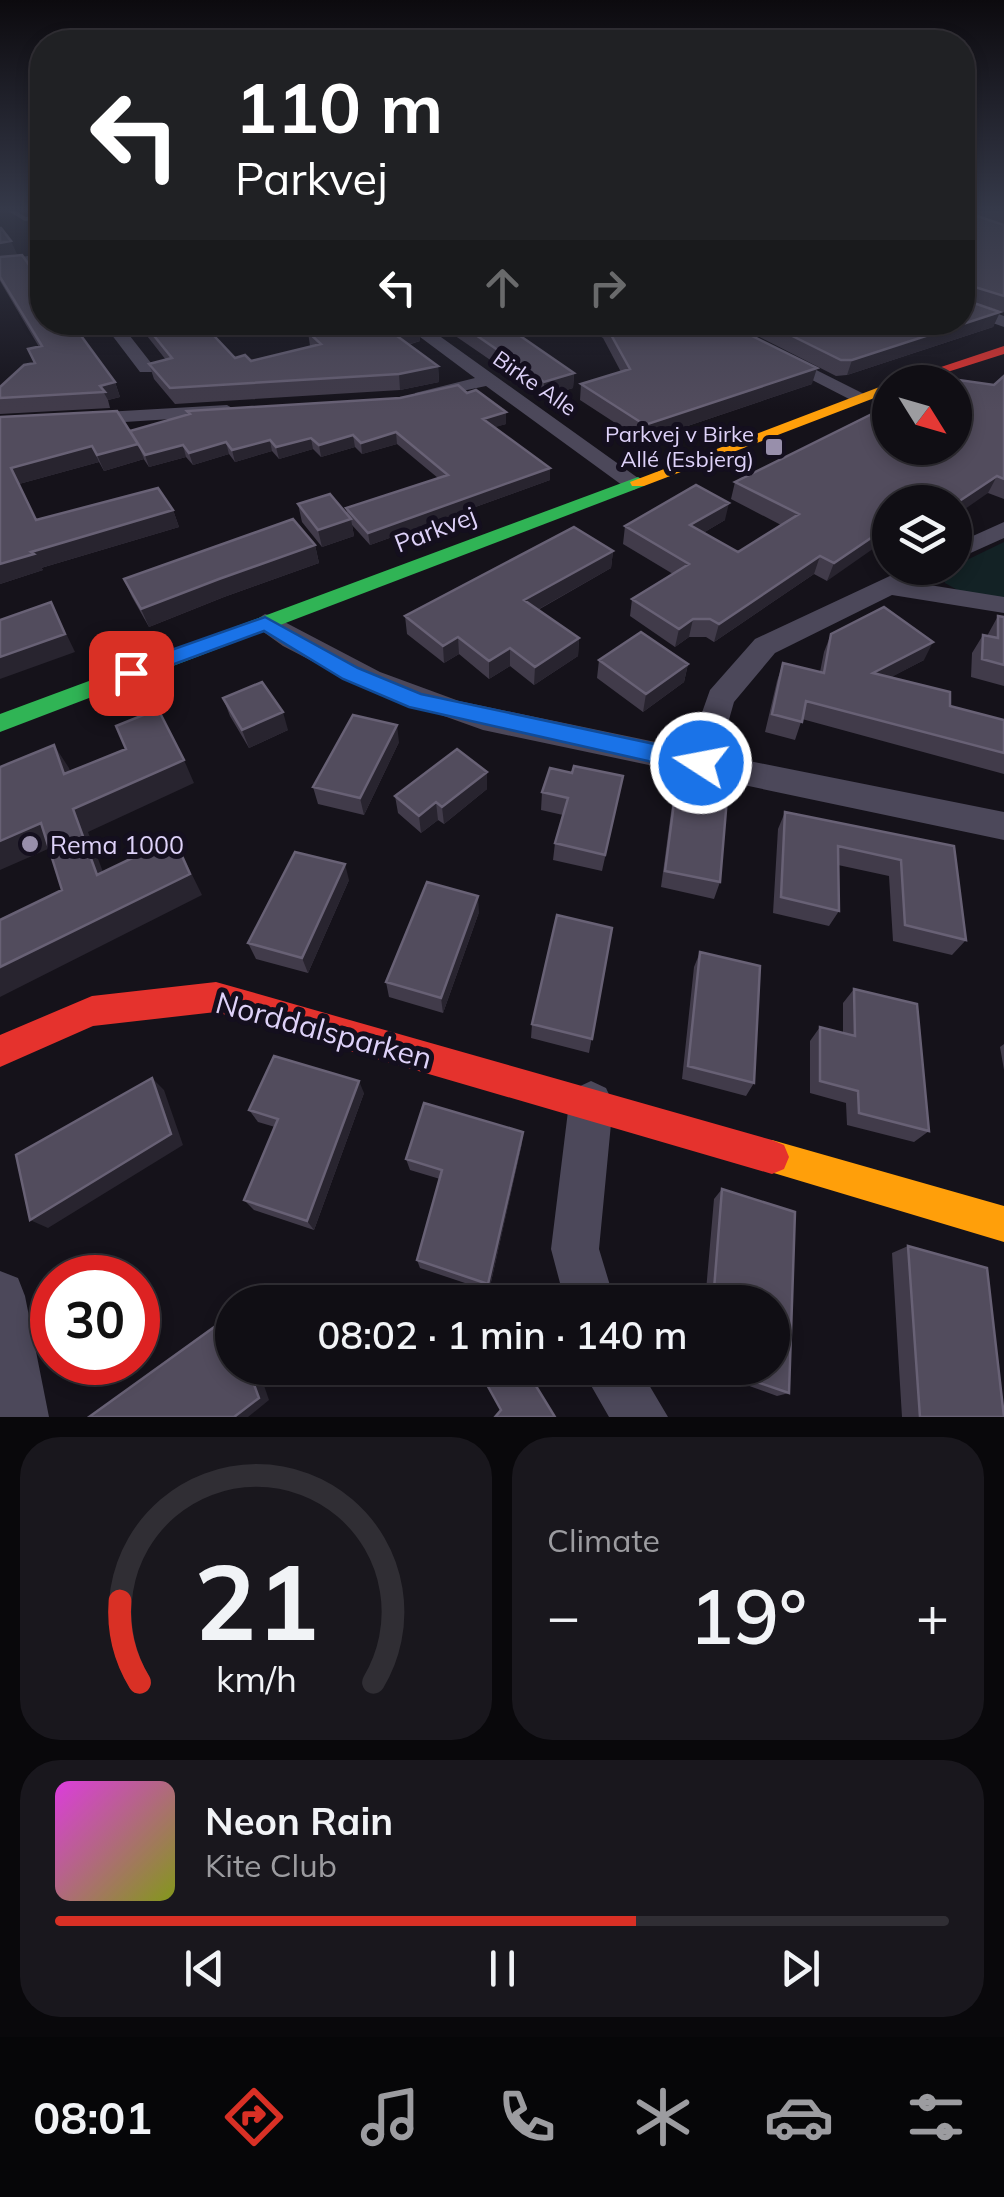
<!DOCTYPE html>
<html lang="en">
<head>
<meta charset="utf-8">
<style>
	:root { --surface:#100e14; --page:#19171d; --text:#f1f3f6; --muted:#9c9ca0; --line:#302e34; --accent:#d93025 }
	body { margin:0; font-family:Mulish,sans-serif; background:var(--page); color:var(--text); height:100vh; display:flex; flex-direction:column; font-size:38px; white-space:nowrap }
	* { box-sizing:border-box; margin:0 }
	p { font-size:32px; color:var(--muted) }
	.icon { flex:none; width:55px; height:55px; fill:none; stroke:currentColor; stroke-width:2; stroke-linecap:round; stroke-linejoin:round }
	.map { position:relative; height:1417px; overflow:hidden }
	.sheet { display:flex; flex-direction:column; gap:20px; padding:20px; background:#09080b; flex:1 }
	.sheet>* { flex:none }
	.guide { position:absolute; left:30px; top:30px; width:945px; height:305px; border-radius:40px; box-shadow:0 5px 15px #0003,0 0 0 2px var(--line); background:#202124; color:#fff; overflow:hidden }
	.needle { width:65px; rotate:127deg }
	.buttons { position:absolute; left:872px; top:365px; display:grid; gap:20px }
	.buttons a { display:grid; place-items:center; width:100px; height:100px; border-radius:50%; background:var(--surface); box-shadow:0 5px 15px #0003,0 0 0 2px var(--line); font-size:50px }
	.speed { position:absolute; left:30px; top:1255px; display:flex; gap:20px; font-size:50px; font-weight:700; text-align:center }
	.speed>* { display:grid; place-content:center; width:130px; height:130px; border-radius:50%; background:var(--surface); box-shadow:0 5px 15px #0003,0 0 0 2px var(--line); line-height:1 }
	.speed .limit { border:15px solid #d22; background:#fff; color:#111 }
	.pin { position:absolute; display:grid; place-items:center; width:85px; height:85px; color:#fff; margin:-42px; border-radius:20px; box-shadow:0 5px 15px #0006 }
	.me { position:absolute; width:110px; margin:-55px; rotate:281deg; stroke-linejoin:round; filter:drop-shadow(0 0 8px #0008) }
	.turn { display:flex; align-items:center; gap:35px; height:210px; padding:0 40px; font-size:45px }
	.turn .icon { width:130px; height:130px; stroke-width:2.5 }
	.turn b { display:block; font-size:70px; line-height:85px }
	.lanes { display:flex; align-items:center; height:95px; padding:0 40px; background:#0003; justify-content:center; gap:50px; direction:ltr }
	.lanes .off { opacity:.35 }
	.big { font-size:75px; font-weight:600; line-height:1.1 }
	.sheet .card { flex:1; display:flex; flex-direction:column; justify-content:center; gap:15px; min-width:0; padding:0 35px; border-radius:40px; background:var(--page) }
	.sheet .dial { align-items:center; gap:0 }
	.dial svg { height:260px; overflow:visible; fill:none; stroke:var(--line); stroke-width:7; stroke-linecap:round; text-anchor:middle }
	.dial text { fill:var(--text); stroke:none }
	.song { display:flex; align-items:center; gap:30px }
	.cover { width:120px; height:120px; border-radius:15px; background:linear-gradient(135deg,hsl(300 70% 55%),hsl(70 70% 35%)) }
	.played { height:10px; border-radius:5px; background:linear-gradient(90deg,var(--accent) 65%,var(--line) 65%) }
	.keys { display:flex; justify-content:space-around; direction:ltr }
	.heat { display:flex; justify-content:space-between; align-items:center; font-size:55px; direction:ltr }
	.sheet .tiles { flex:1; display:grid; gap:20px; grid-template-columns:1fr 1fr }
	.card:last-child { grid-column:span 2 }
	.trip { position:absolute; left:215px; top:1285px; width:575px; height:100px; border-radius:50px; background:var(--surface); box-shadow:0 5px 15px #0003,0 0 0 2px var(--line); font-weight:600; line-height:100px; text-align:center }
	.tabs { display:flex; height:160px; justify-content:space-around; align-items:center; background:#060608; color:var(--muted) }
	.tabs .icon { width:70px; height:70px }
	.tabs .selected { color:var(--accent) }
	.tabs b { font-size:45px; color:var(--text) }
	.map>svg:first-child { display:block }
</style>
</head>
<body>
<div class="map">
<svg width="1004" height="1417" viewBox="0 0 1004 1417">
	<rect width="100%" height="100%" fill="#15121a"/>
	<path fill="#132225" d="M 1004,542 L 1004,598 L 961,592 L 945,583 L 942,572 Z"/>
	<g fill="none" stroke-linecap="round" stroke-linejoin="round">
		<path fill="#4c485a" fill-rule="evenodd" d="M 8,211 L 16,211 L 26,217 L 42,215 L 42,219 L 25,221 Z"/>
		<path fill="#4c485a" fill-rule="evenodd" d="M 42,254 L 42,262 L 0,268 L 0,260 Z
			M 962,301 L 1004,316 L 1004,327 L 962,312 Z
			M 102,322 L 119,322 L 155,368 L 152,372 L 140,372 Z
			M 400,322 L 420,322 L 645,483 L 634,490 L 626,488 L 486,386 L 415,401 L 415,393 L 475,378 Z
			M 699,322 L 721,322 L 870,397 L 853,401 Z
			M 227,405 L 237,411 L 234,415 L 0,430 L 0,418 Z
			M 1004,522 L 1004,538 L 955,560 L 955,544 Z
			M 907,568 L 939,568 L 917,583 L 1004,597 L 1004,613 L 892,595 L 775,653 L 734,702 L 719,755 L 1004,812 L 1004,840 L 483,730 L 360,686 L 283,646 L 251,623 L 265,614 L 275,617 L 380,672 L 459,701 L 689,749 L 710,690 L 755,639 Z
			M 591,1081 L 606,1088 L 613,1103 L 599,1249 L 615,1302 L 565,1302 L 551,1249 L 569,1103 L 576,1088 Z
			M 0,1271 L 18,1278 L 25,1296 L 49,1417 L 0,1417 Z
			M 581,1368 L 639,1368 L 668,1417 L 609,1417 Z"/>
		<path fill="#30b455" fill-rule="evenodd" d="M 638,477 L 646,482 L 644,486 L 0,732 L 0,714 Z"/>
		<path fill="#ff9f0a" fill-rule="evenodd" d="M 890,383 L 890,392 L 644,486 L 632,486 L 630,482 Z
			M 772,1140 L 1004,1206 L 1004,1242 L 760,1169 L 755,1157 L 760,1145 Z"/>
		<path fill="#e5322d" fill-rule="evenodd" d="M 1004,346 L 1004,354 L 916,382 L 896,382 Z
			M 216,982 L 772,1140 L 784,1145 L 789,1157 L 784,1169 L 772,1174 L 216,1012 L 93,1026 L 0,1067 L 0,1035 L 92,996 Z"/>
	</g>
	<path fill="#413b4a" d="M 962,211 L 1004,211 L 1004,224 L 964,212 L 1004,225 L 1004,312 L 965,300 L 1000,312 L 993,327 L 847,375 L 836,376 L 730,322 L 962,322 Z
		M 0,257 L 115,382 L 120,397 L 108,400 L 110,408 L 0,414 L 0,387 L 34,363 L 28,349 L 39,347 L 0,281 Z
		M 136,322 L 201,322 L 235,358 L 251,361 L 310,346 L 308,332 L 320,329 L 311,322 L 413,322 L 418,326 L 420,341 L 408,345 L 438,366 L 439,382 L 400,390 L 175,404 L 154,379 L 149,364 L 166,360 Z
		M 426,322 L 500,322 L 574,373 L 573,388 L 544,397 L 451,333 L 444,335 Z
		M 576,322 L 724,322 L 812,384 L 643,441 L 580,400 L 581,384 L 621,372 L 603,338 Z
		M 1004,376 L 1004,499 L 988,493 L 955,502 L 890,502 L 827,581 L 814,574 L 714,642 L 706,637 L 689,637 L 675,647 L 630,616 L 632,599 L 673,574 L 623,544 L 625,526 L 725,520 L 703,533 L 738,552 L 781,525 L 731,499 L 735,482 L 890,448 L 994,385 Z
		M 467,393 L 506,412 L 506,424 L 494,427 L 550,480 L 370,545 L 352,525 L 354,536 L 322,547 L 302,522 L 298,504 L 347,514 L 346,508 L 438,478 L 397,444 L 362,454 L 355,447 L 321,457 L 313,449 L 279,459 L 272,451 L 235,462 L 229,454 L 193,465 L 186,457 L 149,467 L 143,458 L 144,459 L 104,471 L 99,462 L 19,484 L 36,520 L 173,510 L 179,527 L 41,568 L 43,570 L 0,584 L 0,417 L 130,431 L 188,415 L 187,411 L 400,398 Z
		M 315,545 L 319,563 L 224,597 L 149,627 L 132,597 L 124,579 Z
		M 613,551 L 611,568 L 538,610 L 579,638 L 578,656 L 534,685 L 510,666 L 489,679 L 459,654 L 444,663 L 407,634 L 405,616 Z
		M 998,616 L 1004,617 L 1004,686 L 971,677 L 972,653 L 983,635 L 987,636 Z
		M 831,634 L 924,660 L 891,677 L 950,706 L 1004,720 L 1004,774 L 802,719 L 795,740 L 765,732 L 777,681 L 783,663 L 820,672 L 824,652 Z
		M 599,660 L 688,664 L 684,682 L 643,712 L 597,678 Z
		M 223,698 L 288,730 L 249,748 L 230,716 Z
		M 399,742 L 364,815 L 318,804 L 313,787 Z
		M 572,773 L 623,776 L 602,871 L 553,860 L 555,843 L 563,815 L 541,810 L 542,792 Z
		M 676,788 L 720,882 L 714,899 L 661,887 L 672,805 Z
		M 487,789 L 444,824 L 438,820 L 421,833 L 398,813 L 395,796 Z
		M 785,812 L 954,846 L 966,940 L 952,955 L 893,941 L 889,876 L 838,865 L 839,911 L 829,926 L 773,913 L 778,829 Z
		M 349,880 L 308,973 L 256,959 L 248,943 Z
		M 479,912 L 443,1013 L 389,997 L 386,982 Z
		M 612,928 L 589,1053 L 531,1038 L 532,1024 Z
		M 700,952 L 754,1083 L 746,1096 L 682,1079 L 694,967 Z
		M 854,989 L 929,1131 L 914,1142 L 847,1125 L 846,1103 L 810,1093 L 810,1041 L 820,1027 L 843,1033 L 843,1003 Z
		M 1004,1044 L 1004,1070 L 1000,1047 Z
		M 364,1093 L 314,1230 L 254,1210 L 244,1200 L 275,1127 L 258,1122 L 249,1110 Z
		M 522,1143 L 489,1291 L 420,1268 L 417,1260 L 440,1179 L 410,1170 L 406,1159 Z
		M 722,1189 L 795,1212 L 789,1393 L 777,1396 L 699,1368 L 772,1368 L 772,1302 L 705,1302 L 714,1199 Z
		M 908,1246 L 1004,1417 L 902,1417 L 892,1253 Z"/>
	<path fill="#28242f" d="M 11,241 L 17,254 L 0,257 L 0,243 Z
		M 1000,312 L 993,327 L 847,375 L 852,360 Z
		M 444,322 L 451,322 L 451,333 L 444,335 Z
		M 418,326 L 420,341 L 395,348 L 393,333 Z
		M 438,366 L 439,382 L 400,390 L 399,374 Z
		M 817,368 L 812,384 L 643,441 L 645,425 Z
		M 574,373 L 573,388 L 544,397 L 544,382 Z
		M 115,382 L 120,397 L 108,400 L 100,386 Z
		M 506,412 L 506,424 L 483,431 L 483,419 Z
		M 396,432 L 397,444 L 362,454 L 361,443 Z
		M 353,435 L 355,447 L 321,457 L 319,445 Z
		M 311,438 L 313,449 L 279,459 L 276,447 Z
		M 270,440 L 272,451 L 235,462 L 232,450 Z
		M 226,442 L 229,454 L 193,465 L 189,453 Z
		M 138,444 L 144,459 L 104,471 L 97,455 Z
		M 183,445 L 186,457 L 149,467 L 145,455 Z
		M 92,446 L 99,462 L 19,484 L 11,468 Z
		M 550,468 L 550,480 L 370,545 L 368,533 Z
		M 997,476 L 988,493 L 955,516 L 955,504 Z
		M 729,503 L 725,520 L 686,543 L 690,525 Z
		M 173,510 L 179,527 L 41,568 L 43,570 L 0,584 L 0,564 L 31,552 Z
		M 351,519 L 354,536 L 322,547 L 318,530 Z
		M 890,525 L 890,537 L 827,581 L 834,563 Z
		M 315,545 L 319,563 L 224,597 L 149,627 L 141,609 L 219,579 Z
		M 613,551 L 611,568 L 523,618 L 524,600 Z
		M 820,556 L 814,574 L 714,642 L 719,624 Z
		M 51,602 L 75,652 L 0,679 L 0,657 Z
		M 693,619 L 689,637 L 675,647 L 679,629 Z
		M 458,637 L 459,654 L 444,663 L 443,646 Z
		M 579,638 L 578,656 L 534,685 L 535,667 Z
		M 933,642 L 924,660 L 865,691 L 873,673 Z
		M 510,648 L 510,666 L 489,679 L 489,661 Z
		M 688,664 L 684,682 L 643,712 L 646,694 Z
		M 283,712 L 288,730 L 249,748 L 242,730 Z
		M 397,725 L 399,742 L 364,815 L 360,798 Z
		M 54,745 L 69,768 L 79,797 L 64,774 Z
		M 184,760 L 194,783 L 88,832 L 112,896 L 97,875 L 73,809 Z
		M 487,772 L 487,789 L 444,824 L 442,807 Z
		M 436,802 L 438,820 L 421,833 L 419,816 Z
		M 41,823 L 57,845 L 0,870 L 0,841 Z
		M 174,838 L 202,895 L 0,997 L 0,967 Z
		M 345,864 L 349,880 L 308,973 L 302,958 Z
		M 478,896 L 479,912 L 443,1013 L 441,998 Z
		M 152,1078 L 164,1090 L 183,1145 L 48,1228 L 30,1220 Z
		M 359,1081 L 364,1093 L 314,1230 L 307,1221 Z
		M 523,1132 L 522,1143 L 489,1291 L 488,1284 Z
		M 248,1368 L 258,1368 L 269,1400 L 248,1417 L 234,1417 Z"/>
	<path fill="#524c5d" stroke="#686175" stroke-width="2.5" d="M 962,211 L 1004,225 L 1004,296 L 965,284 L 965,300 L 1000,312 L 852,360 L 841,360 L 764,322 L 962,322 Z
		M 0,228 L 1,228 L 11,241 L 0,243 Z
		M 22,255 L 42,283 L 42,322 L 71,322 L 115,382 L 100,386 L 105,392 L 0,398 L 0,387 L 24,365 L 35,363 L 28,349 L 42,346 L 0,277 L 0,257 Z
		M 143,322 L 201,322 L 235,358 L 245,355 L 251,361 L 321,344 L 308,332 L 333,326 L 328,322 L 413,322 L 418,326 L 393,333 L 438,366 L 399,374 L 170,388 L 149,364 L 172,358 Z
		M 457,322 L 500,322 L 574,373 L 544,382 Z
		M 604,322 L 724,322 L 817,368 L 645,425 L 581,384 L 630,369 Z
		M 1004,376 L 1004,479 L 997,476 L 955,504 L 955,502 L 890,502 L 890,525 L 834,563 L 820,556 L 719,624 L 710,619 L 693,619 L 679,629 L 632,599 L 689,564 L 625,526 L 696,485 L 729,503 L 690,525 L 738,552 L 799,514 L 735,482 L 880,410 L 890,411 L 890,448 L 955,448 L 954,382 L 959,380 L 994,385 Z
		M 458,385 L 467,393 L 476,390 L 506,412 L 483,419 L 550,468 L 368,533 L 346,508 L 448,475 L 396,432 L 361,443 L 353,435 L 319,445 L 311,438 L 276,447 L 270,440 L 232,450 L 226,442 L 189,453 L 183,445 L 145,455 L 130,431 L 190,414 L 187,411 L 400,398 Z
		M 117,411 L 138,444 L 97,455 L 92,446 L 11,468 L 36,520 L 158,488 L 173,510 L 31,552 L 34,554 L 0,564 L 0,417 Z
		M 330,494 L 351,519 L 318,530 L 298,504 Z
		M 293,519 L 315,545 L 219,579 L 141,609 L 124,579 Z
		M 574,527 L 613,551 L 524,600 L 579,638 L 535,667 L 510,648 L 489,661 L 458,637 L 443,646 L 405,616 Z
		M 51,602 L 65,634 L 0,657 L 0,620 Z
		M 884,607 L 933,642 L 873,673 L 950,692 L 950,706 L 1004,720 L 1004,753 L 806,701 L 802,722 L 772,714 L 783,663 L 824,673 L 831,634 Z
		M 998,616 L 1004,617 L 1004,665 L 982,659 L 983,635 L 998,638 Z
		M 641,632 L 688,664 L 646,694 L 599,660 Z
		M 262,682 L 283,712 L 242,730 L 223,698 Z
		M 158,709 L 184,760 L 73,809 L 97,875 L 174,838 L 190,874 L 0,967 L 0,920 L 62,890 L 41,823 L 0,841 L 0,767 L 54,745 L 64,774 L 126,749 L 116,726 Z
		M 353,715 L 397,725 L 360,798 L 313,787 Z
		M 457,749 L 487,772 L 442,807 L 436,802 L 419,816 L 395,796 Z
		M 574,766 L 623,776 L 605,855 L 555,843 L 568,798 L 542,792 L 550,768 L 572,773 Z
		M 676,788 L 727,798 L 720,882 L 665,871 Z
		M 785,812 L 954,846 L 966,940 L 905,925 L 901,860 L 838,846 L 839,911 L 781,897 Z
		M 295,852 L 345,864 L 302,958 L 248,943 Z
		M 427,882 L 478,896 L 441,998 L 386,982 Z
		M 557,915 L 612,928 L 592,1039 L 532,1024 Z
		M 700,952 L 760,966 L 754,1083 L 688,1066 Z
		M 854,989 L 917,1004 L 929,1131 L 859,1113 L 858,1091 L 820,1081 L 820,1027 L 855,1036 Z
		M 274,1056 L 359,1081 L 307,1221 L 244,1200 L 278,1119 L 249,1110 Z
		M 152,1078 L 171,1134 L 30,1220 L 16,1155 Z
		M 424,1103 L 523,1132 L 488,1284 L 417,1260 L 442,1170 L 406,1159 Z
		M 722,1189 L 795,1212 L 789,1393 L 716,1368 L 772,1368 L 772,1302 L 713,1302 Z
		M 908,1246 L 987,1268 L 1004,1417 L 920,1417 Z
		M 231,1315 L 232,1321 L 232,1368 L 248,1368 L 259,1398 L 234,1417 L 89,1417 Z
		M 489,1368 L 525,1368 L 555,1417 L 495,1417 L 501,1410 L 485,1381 Z"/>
	<linearGradient id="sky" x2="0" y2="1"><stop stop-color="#0c0a0e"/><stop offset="0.51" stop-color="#353949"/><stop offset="1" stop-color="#353949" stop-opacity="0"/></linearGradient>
	<rect width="1004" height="410" fill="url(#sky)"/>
	<path fill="#1a73e8" stroke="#114b97" stroke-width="2.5" d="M 265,617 L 358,668 L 421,694 L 701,754 L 713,763 L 701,773 L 409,707 L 343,679 L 264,631 L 131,680 L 120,673 L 123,667 Z"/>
	<g fill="#988fab" stroke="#140f1e" stroke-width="4">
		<rect x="764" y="437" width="20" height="20" rx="5"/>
		<circle cx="30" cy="844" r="10"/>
	</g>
	<g text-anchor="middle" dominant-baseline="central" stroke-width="10" stroke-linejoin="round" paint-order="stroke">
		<g font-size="22" fill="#ded2f9" stroke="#140f1e">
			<text transform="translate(535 383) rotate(35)">Birke Alle</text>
		</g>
		<g font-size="22" fill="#ded2f9" stroke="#140f1e" text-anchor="end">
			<text x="754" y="434">Parkvej v Birke<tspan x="754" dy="25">Allé (Esbjerg)</tspan></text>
		</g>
		<g font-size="25" fill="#ded2f9" stroke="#140f1e">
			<text transform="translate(435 529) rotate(-21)">Parkvej</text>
		</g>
		<g font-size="25" fill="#ded2f9" stroke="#140f1e" text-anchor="start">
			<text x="50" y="844">Rema 1000</text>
		</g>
		<g font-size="30" fill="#ded2f9" stroke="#140f1e">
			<text transform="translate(324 1030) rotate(15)">Norddalsparken</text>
		</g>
	</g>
</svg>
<div class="buttons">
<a><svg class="needle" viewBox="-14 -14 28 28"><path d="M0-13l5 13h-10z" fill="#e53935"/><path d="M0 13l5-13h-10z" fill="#9c9ca0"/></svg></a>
<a><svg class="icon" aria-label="layers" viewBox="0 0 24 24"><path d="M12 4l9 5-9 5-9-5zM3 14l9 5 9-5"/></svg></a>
</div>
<div class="speed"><div class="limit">30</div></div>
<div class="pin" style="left:131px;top:673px;background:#d93025"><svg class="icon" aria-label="arrive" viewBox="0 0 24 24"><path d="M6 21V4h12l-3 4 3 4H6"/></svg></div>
<svg class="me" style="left:701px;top:763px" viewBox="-20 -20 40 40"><circle r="17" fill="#1a73e8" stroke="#fff" stroke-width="3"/><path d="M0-11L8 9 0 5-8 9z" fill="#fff"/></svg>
<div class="trip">08:02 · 1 min · 140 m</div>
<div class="guide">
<div class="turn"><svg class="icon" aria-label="left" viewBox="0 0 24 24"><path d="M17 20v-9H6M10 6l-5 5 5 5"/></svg><div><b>110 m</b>Parkvej</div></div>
<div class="lanes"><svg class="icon" aria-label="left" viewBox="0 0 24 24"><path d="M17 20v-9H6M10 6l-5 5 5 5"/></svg><svg class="icon off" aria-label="ahead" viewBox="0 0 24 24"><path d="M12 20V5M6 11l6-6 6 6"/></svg><svg class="icon off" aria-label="right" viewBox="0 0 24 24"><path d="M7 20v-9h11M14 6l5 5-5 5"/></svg></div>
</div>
</div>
<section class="sheet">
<div class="tiles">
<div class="card dial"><svg viewBox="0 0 100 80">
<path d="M14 69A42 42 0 1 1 86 69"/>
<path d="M14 69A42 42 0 0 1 8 44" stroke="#d93025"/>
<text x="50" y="56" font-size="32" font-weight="700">21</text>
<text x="50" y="72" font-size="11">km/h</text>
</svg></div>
<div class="card"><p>Climate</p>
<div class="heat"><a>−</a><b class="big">19°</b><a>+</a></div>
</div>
<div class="card">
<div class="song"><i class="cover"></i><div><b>Neon Rain</b><p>Kite Club</p></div></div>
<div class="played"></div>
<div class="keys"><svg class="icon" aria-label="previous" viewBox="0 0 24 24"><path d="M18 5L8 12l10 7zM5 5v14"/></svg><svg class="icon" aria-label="pause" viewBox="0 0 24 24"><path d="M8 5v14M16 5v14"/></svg><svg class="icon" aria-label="next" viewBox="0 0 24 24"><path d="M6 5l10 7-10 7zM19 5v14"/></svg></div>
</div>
</div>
</section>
<nav class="tabs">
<b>08:01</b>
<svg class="icon selected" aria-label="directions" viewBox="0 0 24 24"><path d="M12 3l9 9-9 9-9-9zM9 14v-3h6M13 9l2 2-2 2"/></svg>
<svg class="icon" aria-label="music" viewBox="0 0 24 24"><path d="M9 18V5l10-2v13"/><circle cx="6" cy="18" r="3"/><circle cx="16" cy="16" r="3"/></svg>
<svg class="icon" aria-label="phone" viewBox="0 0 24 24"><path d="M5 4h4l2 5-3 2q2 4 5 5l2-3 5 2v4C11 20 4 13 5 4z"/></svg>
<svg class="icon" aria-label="climate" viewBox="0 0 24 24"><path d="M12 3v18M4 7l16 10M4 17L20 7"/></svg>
<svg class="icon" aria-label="car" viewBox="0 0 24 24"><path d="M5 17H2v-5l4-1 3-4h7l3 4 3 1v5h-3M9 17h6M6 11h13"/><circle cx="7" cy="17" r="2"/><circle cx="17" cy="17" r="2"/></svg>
<svg class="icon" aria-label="filters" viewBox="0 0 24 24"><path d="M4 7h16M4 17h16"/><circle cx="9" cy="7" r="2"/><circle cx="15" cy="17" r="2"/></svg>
</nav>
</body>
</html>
